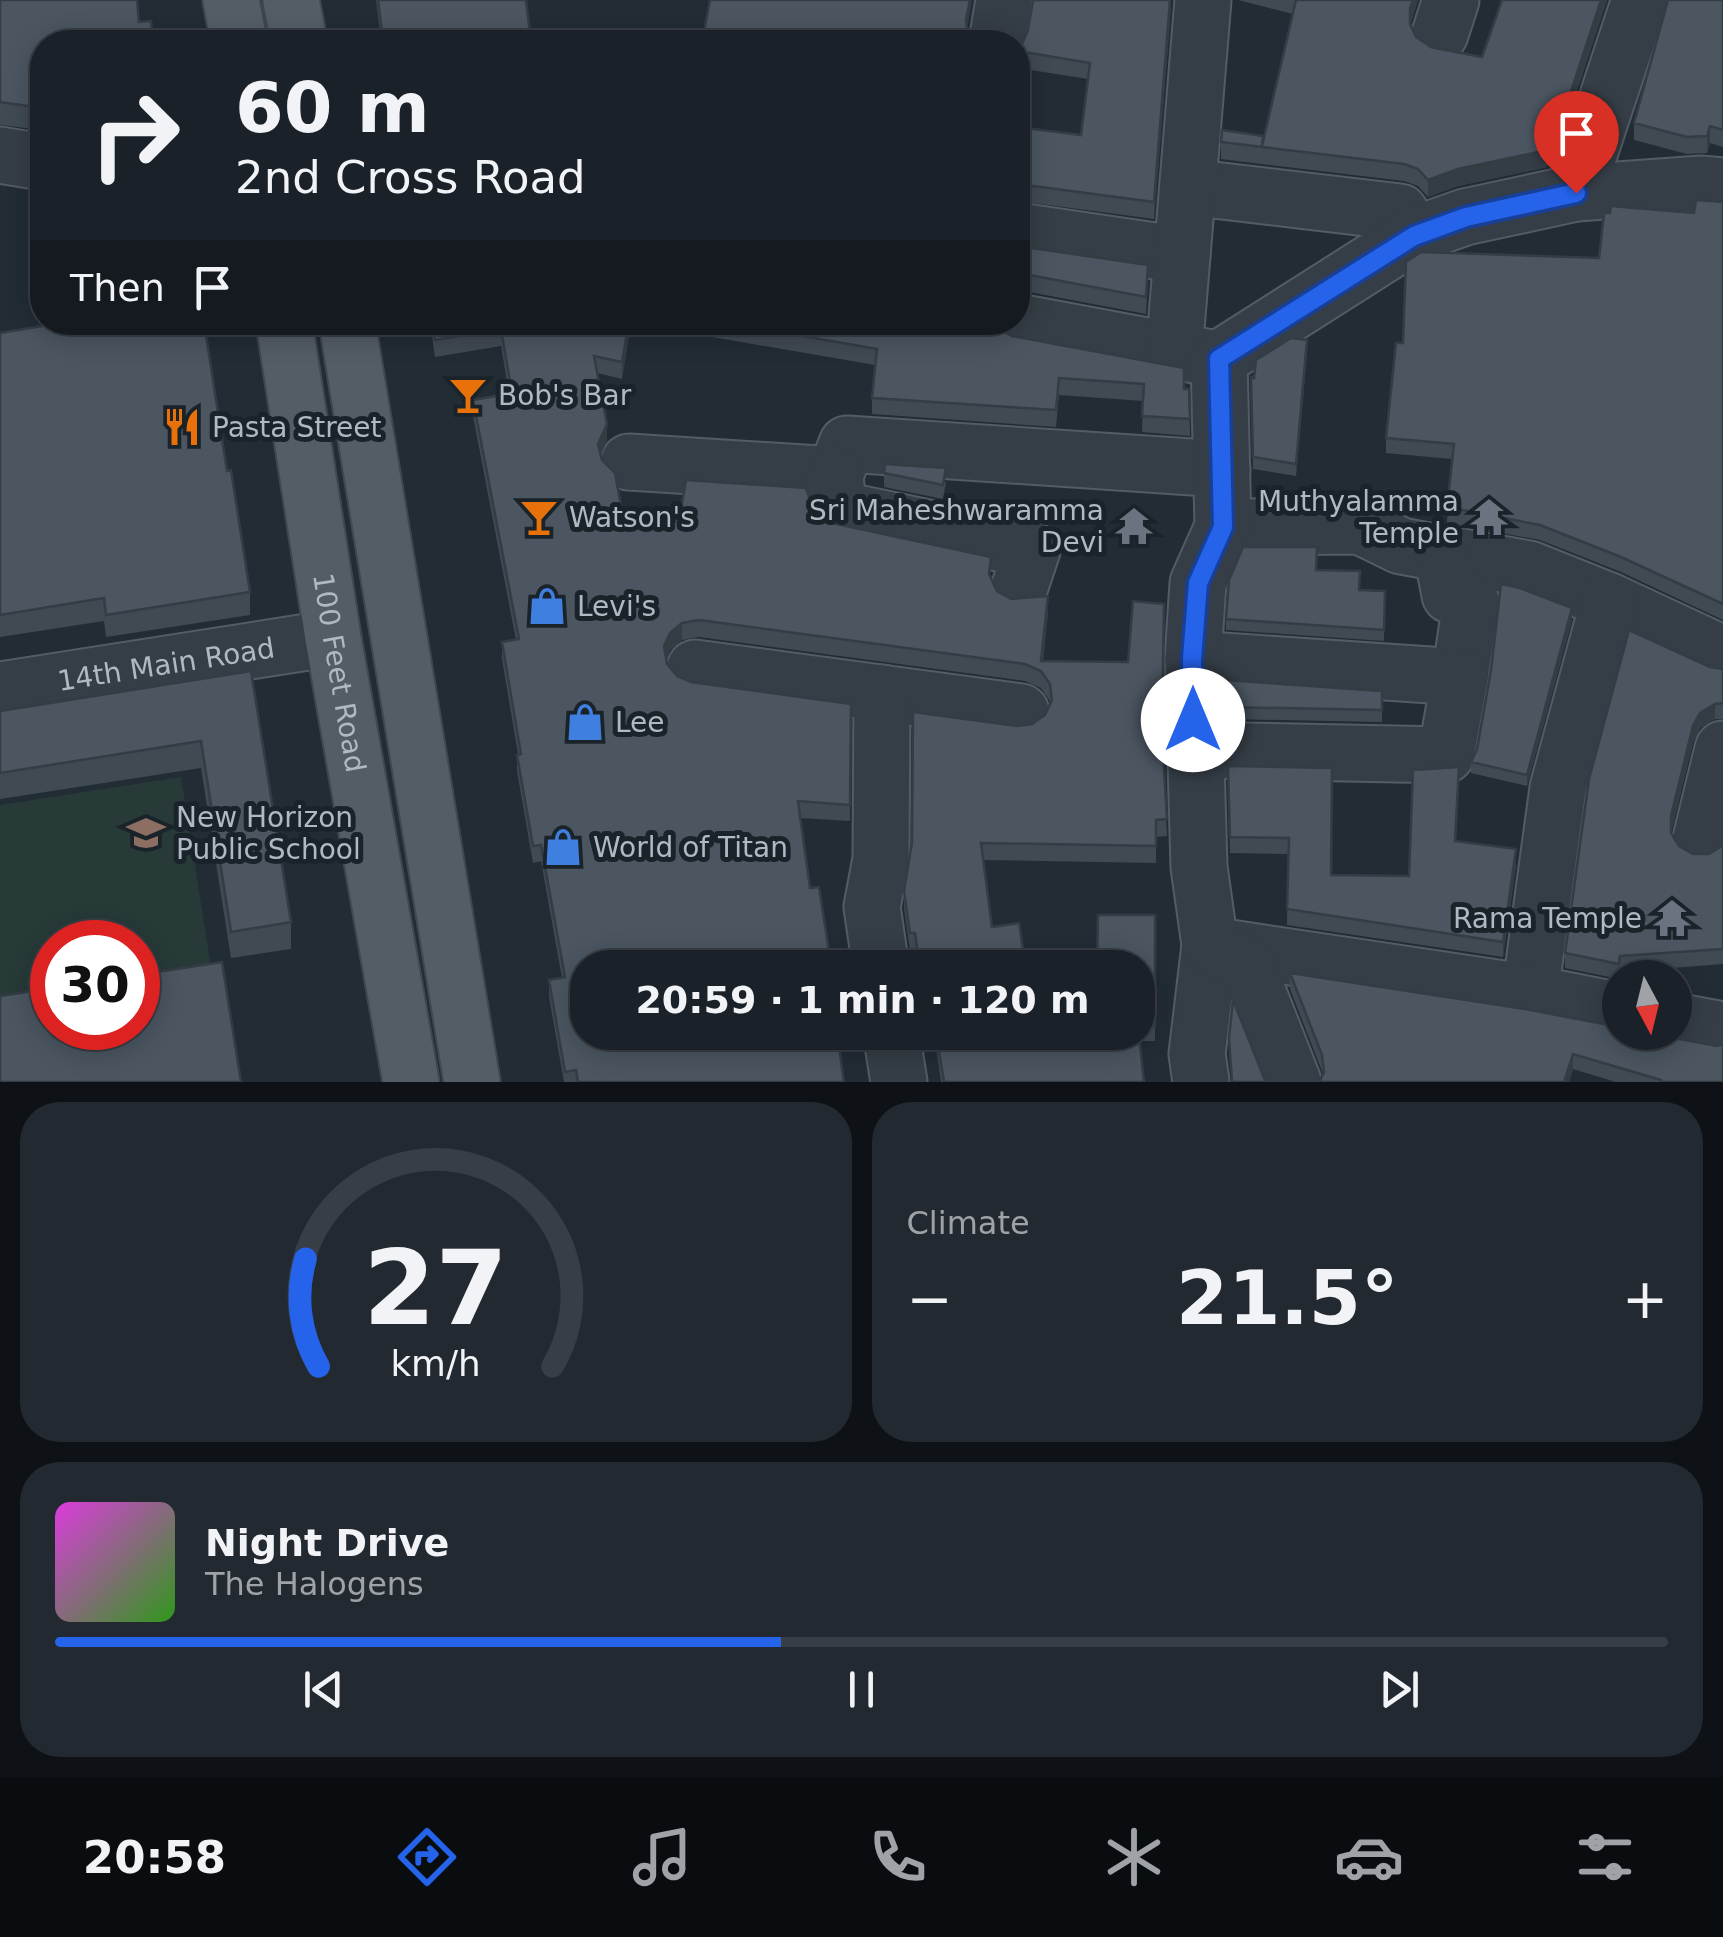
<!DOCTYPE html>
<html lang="en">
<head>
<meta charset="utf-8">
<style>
	:root { --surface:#1a2128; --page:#232930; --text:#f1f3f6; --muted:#9fa3a8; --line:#383e45; --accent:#2563eb }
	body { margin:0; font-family:"DejaVu Sans",sans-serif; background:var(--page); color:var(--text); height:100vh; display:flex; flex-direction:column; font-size:38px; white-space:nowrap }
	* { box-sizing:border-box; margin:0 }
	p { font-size:32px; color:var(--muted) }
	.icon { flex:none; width:55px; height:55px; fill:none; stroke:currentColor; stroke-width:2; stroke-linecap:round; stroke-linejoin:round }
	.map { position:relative; height:1082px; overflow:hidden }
	.drawer { display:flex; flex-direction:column; gap:20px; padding:20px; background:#0e1216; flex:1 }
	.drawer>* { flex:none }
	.banner { position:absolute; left:30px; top:30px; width:1000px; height:305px; border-radius:40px; box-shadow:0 5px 25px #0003,0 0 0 2px var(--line); background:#1a2128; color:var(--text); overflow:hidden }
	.needle { width:65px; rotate:173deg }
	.fabs { position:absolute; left:1602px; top:960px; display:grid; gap:20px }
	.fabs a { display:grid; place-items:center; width:90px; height:90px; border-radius:50%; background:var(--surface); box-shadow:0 5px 25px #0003,0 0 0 2px var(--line); font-size:50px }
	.speed { position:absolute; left:30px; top:920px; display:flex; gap:20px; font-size:50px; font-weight:700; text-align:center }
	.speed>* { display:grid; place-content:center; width:130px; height:130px; border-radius:50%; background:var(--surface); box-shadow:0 5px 25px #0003,0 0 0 2px var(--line); line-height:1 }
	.speed .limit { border:15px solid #d22; background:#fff; color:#111 }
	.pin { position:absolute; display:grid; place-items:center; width:85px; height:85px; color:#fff; margin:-102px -42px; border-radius:50% 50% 50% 0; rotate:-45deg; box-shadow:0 0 10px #0007 }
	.pin .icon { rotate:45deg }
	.me { position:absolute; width:110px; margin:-55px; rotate:0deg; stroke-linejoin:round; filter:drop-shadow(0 0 8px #0008) }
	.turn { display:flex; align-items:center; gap:35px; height:210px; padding:0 40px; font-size:45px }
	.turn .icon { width:130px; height:130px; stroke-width:2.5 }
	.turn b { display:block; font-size:70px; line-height:85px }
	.then { display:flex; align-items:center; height:95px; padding:0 40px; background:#0003; gap:20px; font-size:38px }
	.big { font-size:75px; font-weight:600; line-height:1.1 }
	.drawer .tile { flex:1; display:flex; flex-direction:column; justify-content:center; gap:15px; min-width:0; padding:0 35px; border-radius:40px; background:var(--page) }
	.drawer .dial { align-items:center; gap:0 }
	.dial svg { height:260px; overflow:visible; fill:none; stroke:var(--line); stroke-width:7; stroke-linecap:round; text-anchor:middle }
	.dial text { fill:var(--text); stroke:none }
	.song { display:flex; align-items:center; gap:30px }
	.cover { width:120px; height:120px; border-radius:15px; background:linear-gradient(135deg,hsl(300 70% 55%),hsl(110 70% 35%)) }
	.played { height:10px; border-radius:5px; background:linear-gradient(90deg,var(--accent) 45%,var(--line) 45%) }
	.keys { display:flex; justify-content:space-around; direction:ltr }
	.heat { display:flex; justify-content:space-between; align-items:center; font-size:55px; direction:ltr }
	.drawer .tiles { flex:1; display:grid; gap:20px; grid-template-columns:1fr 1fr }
	.tile:last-child { grid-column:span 2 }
	.trip { position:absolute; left:570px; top:950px; width:585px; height:100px; border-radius:40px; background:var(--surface); box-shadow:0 5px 25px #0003,0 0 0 2px var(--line); font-weight:600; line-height:100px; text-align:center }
	.dock { display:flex; height:160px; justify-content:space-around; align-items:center; background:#0a0d10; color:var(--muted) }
	.dock .icon { width:70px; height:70px }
	.dock .active { color:var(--accent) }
	.dock b { font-size:45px; color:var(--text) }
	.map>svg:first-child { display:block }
</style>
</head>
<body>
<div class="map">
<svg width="1723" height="1082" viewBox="0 0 1723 1082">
	<rect width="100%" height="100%" fill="#222c35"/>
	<path fill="#273a38" d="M 181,777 L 211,967 L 138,978 L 138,942 L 52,942 L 52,991 L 0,999 L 0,805 Z"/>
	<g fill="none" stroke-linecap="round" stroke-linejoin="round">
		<g stroke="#535c64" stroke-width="59">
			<g id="minor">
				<path d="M 1440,34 L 1451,0"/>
				<path d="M 997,42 L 1004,0"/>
				<path d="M 0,155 L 42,162"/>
				<path d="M 1188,187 L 1400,212 L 1414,235"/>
				<path d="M 1576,193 L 1640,0"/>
				<path d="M 1018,231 L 1182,255"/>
				<path d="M 1018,322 L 1211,358"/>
				<path d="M 1174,353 L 1203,0"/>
				<path d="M 629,462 L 835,475 L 847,444 L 1222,469"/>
				<path d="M 835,475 L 838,509 L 1032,550 L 1020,586"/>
				<path d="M 1223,527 L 1360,526 L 1401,546 L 1529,569 L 1609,601 L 1723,654"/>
				<path d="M 1442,553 L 1450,595 L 1471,602 L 1460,677"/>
				<path d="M 1193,659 L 1460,677 L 1446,755 L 1193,750"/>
				<path d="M 695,668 L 1021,712"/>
				<path id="s1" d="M 0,690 L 333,638"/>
				<path d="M 1701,839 L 1723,749"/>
				<path d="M 881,968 L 872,907 L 881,859 L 882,693"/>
				<path d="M 1530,993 L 1558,788 L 1609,601"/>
				<path d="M 1675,1021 L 1723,1030"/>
				<path d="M 891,1032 L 899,1082"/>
				<path d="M 1201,1082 L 1197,1054 L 1210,945 L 1530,993 L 1620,1011"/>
				<path d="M 1293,1082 L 1247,965 L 1210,945 L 1199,867 L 1193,659 L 1198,583 L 1223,527 L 1219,359 L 1414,235 L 1465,217 L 1576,193 L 1702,184 L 1723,186"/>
			</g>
		</g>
		<g stroke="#3f474f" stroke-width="59">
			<g id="major">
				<path d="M 231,0 L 239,42"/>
				<path d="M 291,0 L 299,42"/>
				<path id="s2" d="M 284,322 L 333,638 L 411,1082"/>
				<path d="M 347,322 L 472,1082"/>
			</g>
		</g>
		<use href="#minor" stroke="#353e46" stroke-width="55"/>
		<use href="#major" stroke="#535d66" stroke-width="55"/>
	</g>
	<path fill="#404a53" d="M 0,0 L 42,42 L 42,130 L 0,125 Z
		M 376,0 L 526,0 L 531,42 L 381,42 Z
		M 1238,0 L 1418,0 L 1410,25 L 1416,37 L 1431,47 L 1482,57 L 1502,0 L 1607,0 L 1562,136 L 1558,135 L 1547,167 L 1458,186 L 1428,197 L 1418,186 L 1404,181 L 1221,159 L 1221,142 L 1263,141 L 1293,14 Z
		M 1723,0 L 1723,147 L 1710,143 L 1707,153 L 1687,154 L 1634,140 L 1634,123 Z
		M 1171,8 L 1154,219 L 1018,201 L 1018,127 L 1081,135 L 1088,79 L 1018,68 L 1018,48 Z
		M 1723,202 L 1723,620 L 1621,572 L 1540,540 L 1447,523 L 1452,459 L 1386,453 L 1386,438 L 1403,343 L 1599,258 L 1694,213 Z
		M 1018,246 L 1148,282 L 1146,314 L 1024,291 L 1018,292 Z
		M 430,322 L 993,322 L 997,328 L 1012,336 L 1189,389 L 1190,436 L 1142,432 L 1143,401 L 1059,395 L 1056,427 L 872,414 L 872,398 L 875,365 L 631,323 L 622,379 L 597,373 L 607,441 L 600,455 L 625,527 L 814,512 L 832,523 L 991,578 L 997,591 L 1011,599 L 1048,613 L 1043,661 L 1162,738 L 1167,836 L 1156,837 L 1156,863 L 983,860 L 992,927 L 1026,968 L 918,968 L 915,949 L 910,950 L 904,908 L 904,891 L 1017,726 L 1032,724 L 1045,715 L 1050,701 L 1041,688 L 1025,681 L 699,637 L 682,640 L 670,650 L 666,659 L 667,664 L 677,676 L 691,682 L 851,704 L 850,821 L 800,818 L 810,888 L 829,951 L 829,967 L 588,968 L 844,1082 L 564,1082 L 549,997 L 549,980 L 562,978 L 541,861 L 533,863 L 517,771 L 517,755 L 518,754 L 502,659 L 502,642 L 516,640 L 473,416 L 473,400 L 509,393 L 501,346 L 435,357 Z
		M 0,333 L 227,471 L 250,592 L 250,615 L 106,637 L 104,621 L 0,637 Z
		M 1307,352 L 1296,476 L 1253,469 L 1251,377 L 1254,378 Z
		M 884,473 L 946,482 L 943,499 L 884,487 Z
		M 1317,570 L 1360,590 L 1385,591 L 1384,641 L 1226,630 L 1226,619 Z
		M 1572,620 L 1527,786 L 1471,773 L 1471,762 Z
		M 1710,667 L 1723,669 L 1723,719 L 1715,719 L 1700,728 L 1693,742 L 1671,833 L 1679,846 L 1693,854 L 1709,854 L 1723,845 L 1723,964 L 1620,972 L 1619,979 L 1565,968 L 1565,953 Z
		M 251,671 L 291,922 L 291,949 L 231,958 L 201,768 L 0,799 L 0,711 Z
		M 1225,680 L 1382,691 L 1382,722 L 1226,719 Z
		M 1228,766 L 1331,875 L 1409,876 L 1459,783 L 1456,841 L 1516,865 L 1503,957 L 1287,925 L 1288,854 L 1230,853 Z
		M 1155,915 L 1155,1041 L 1140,1041 L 1144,1082 L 941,1082 L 934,1032 L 1036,1032 L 1037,1040 L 1097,1033 Z
		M 1290,973 L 1723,1082 L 1616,1082 L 1573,1069 L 1569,1082 L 1319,1082 L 1322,1075 L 1322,1071 L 1290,989 Z"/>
	<path fill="#343c44" d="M 970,0 L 972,0 L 966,37 L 966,20 Z
		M 1171,0 L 1171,8 L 1154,219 L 1154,202 Z
		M 1413,0 L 1418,0 L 1410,25 L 1410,8 Z
		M 1601,0 L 1607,0 L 1562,136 L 1562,119 Z
		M 1558,118 L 1558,135 L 1547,167 L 1458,186 L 1428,197 L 1428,180 Z
		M 1710,126 L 1710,143 L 1707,153 L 1707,136 Z
		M 629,322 L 631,322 L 622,379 L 622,362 Z
		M 1307,340 L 1307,352 L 1296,476 L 1296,464 Z
		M 607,424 L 607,441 L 598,461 L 598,444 Z
		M 1048,596 L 1048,613 L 1042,672 L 1041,661 Z
		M 1572,608 L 1572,620 L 1527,786 L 1527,775 Z
		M 682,623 L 682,640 L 670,650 L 664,663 L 664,646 L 670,633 Z
		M 1715,704 L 1715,719 L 1700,728 L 1693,742 L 1671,832 L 1671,816 L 1693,726 L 1700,713 Z
		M 1516,849 L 1516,865 L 1503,957 L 1503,942 Z
		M 1573,1054 L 1573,1069 L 1569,1082 L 1564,1082 Z"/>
	<path fill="#4b5661" stroke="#343c44" stroke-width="2.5" d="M 0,0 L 137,0 L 139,22 L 151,21 L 153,42 L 42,42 L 42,108 L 0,102 Z
		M 378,0 L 526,0 L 531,42 L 402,42 L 400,31 L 382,33 Z
		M 710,0 L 970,0 L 966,20 L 968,37 L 973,42 L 702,42 Z
		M 1033,0 L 1170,0 L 1154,202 L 1018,184 L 1018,127 L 1081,135 L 1090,63 L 1018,51 L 1018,48 L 1022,44 L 1028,30 Z
		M 1296,0 L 1413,0 L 1410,8 L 1410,24 L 1416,37 L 1431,47 L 1482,57 L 1502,0 L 1601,0 L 1562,119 L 1558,118 L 1547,150 L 1458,169 L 1428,180 L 1418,169 L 1404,164 L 1221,142 L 1222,130 L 1263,136 L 1262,146 Z
		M 1668,0 L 1723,0 L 1723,130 L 1710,126 L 1707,136 L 1687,137 L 1634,123 Z
		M 1696,200 L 1723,202 L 1723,604 L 1621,557 L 1540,525 L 1447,507 L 1454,444 L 1386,438 L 1396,343 L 1403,343 L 1406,262 L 1421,252 L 1599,258 L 1604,213 L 1610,213 L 1611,206 L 1694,213 Z
		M 1018,246 L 1148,265 L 1146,297 L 1024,274 L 1018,275 Z
		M 67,322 L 204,322 L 227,471 L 231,470 L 250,592 L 106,615 L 104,598 L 0,615 L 0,333 Z
		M 432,322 L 629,322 L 622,362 L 594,356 L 607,424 L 598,444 L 602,460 L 615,473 L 625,527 L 679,521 L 686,480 L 806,488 L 814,512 L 832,523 L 991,557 L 989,574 L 997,591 L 1011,599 L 1048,596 L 1041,661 L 1128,662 L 1133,601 L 1164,604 L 1162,734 L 1167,819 L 1156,820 L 1156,846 L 981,843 L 992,927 L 1019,923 L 1026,968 L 920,968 L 915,933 L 910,933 L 904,891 L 912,842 L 913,712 L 1017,726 L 1032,724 L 1045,715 L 1052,700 L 1050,684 L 1041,671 L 1025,664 L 699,620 L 682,623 L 670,633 L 664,646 L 667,664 L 677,676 L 691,682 L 851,704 L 850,805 L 798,801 L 810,888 L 819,887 L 829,951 L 825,951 L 828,968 L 588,968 L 588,1032 L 837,1032 L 844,1082 L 578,1082 L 576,1070 L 565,1072 L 549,980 L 565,977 L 541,845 L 533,846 L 517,755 L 521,754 L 502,642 L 519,639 L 473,400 L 512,393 L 501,329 L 435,340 Z
		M 724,322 L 993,322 L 997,328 L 1012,336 L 1184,368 L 1184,389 L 1189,389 L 1190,419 L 1142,416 L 1144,384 L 1059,378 L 1056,410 L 872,398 L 877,349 Z
		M 1291,338 L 1307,340 L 1296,464 L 1253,457 L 1251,377 L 1254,378 L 1256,360 Z
		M 885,464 L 946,468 L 943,485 L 884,473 Z
		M 1243,547 L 1317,547 L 1316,570 L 1360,571 L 1359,590 L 1385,591 L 1384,630 L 1226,619 L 1229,580 Z
		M 1501,584 L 1520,588 L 1572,608 L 1527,775 L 1471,762 L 1477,749 L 1491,670 Z
		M 1629,630 L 1710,667 L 1723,669 L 1723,703 L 1715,704 L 1700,713 L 1693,726 L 1671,816 L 1671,833 L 1679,846 L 1693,854 L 1709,854 L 1723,845 L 1723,949 L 1620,956 L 1619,964 L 1565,953 L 1589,779 Z
		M 251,671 L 291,922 L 231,932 L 201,741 L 0,773 L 0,711 Z
		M 1225,680 L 1382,691 L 1382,710 L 1226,707 Z
		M 1228,766 L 1332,768 L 1331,875 L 1409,876 L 1413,770 L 1459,767 L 1455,841 L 1516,849 L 1503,942 L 1287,909 L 1289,838 L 1230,837 Z
		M 1098,915 L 1155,915 L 1155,1025 L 1138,1025 L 1144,1082 L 944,1082 L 936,1032 L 1036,1032 L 1037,1040 L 1097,1032 L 1138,1032 L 1138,968 L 1097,968 Z
		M 222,962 L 241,1082 L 0,1082 L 0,996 L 52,988 L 52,1028 L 138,1028 L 138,975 Z
		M 1290,973 L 1525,1009 L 1614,1026 L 1620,1025 L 1620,1032 L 1662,1032 L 1669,1037 L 1717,1046 L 1723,1044 L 1723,1082 L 1661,1082 L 1661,1080 L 1573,1054 L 1564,1082 L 1319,1082 L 1324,1072 L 1322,1055 Z
		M 1233,1000 L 1264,1078 L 1267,1082 L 1232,1082 L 1229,1038 Z"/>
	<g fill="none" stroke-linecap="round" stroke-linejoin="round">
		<g stroke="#184099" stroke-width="25">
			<path id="route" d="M 1193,720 L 1192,659 L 1198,583 L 1223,527 L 1219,359 L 1414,236 L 1466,217 L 1576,193"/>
		</g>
		<use href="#route" stroke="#2563eb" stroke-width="18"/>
	</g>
	<defs>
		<g id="bar-bare" transform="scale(3)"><path d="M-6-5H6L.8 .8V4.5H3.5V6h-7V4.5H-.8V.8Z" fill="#e8710a" stroke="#1b232a" stroke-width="2.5" paint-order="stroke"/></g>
		<g id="restaurant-bare" transform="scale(3)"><path d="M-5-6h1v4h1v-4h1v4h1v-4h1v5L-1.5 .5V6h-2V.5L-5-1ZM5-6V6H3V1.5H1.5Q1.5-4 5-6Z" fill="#e8710a" stroke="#1b232a" stroke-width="2.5" paint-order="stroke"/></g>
		<g id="temple-bare" transform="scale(3)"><path d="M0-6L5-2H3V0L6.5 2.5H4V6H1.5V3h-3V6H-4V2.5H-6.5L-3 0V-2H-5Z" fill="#6b7280" stroke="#1b232a" stroke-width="2.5" paint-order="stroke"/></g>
		<g id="shop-bare" transform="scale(3)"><path d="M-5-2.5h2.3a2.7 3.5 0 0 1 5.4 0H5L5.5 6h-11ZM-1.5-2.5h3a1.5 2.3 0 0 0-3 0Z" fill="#3f7fe0" stroke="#1b232a" stroke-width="2.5" paint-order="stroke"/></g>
		<g id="school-bare" transform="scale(3)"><path d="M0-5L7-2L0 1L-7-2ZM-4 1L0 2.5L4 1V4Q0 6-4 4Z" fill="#8d6e63" stroke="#1b232a" stroke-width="2.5" paint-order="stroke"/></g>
	</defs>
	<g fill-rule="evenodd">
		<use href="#bar-bare" x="468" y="395"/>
		<use href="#restaurant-bare" x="182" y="427"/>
		<use href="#bar-bare" x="539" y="517"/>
		<use href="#temple-bare" x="1489" y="517"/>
		<use href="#temple-bare" x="1134" y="526"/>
		<use href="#shop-bare" x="547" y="606"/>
		<use href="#shop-bare" x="585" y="722"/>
		<use href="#school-bare" x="146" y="833"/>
		<use href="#shop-bare" x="563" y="847"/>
		<use href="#temple-bare" x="1672" y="918"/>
	</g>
	<g text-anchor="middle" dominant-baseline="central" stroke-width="10" stroke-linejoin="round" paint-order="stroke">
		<g font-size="28" fill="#b0b9c2" stroke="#1b232a" text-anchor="start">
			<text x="498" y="395">Bob's Bar</text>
			<text x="212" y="427">Pasta Street</text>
			<text x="1459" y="501" text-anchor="end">Muthyalamma<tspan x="1459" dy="32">Temple</tspan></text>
			<text x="1104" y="510" text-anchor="end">Sri Maheshwaramma<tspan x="1104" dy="32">Devi</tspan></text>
			<text x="569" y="517">Watson's</text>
			<text x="577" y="606">Levi's</text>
			<text x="615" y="722">Lee</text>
			<text x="176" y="817">New Horizon<tspan x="176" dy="32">Public School</tspan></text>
			<text x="593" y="847">World of Titan</text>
			<text x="1642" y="918" text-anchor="end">Rama Temple</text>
		</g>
		<g font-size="28" fill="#b0b9c2" stroke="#1b232a">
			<text stroke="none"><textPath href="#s1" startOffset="168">14th Main Road</textPath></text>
			<text stroke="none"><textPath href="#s2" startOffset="355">100 Feet Road</textPath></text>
		</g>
	</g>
</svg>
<div class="fabs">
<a><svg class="needle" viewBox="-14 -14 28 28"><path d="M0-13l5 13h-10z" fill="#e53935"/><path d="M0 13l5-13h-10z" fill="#9fa3a8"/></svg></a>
</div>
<div class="speed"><div class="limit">30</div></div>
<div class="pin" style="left:1576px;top:193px;background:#d93025"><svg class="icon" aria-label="arrive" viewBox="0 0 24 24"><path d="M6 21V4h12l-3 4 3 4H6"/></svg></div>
<svg class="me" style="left:1193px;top:720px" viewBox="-20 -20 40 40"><circle r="19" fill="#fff"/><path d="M0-13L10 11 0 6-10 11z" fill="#2563eb"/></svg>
<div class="trip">20:59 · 1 min · 120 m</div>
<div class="banner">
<div class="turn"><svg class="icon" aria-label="right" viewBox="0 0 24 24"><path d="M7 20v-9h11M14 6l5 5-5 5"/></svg><div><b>60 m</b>2nd Cross Road</div></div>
<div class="then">Then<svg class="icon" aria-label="arrive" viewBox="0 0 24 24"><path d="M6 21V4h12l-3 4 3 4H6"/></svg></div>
</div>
</div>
<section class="drawer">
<div class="tiles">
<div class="tile dial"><svg viewBox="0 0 100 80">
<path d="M14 69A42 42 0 1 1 86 69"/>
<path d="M14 69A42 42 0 0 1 10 36" stroke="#2563eb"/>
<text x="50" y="56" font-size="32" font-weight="700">27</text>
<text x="50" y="72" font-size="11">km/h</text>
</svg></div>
<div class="tile"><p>Climate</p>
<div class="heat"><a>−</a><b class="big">21.5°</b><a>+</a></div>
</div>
<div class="tile">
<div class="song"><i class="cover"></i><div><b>Night Drive</b><p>The Halogens</p></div></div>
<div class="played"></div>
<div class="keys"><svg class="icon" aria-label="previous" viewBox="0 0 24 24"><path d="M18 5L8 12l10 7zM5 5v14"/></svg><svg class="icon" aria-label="pause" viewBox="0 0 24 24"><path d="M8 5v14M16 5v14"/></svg><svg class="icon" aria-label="next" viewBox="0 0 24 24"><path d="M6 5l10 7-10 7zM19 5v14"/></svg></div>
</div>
</div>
</section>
<nav class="dock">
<b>20:58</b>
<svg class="icon active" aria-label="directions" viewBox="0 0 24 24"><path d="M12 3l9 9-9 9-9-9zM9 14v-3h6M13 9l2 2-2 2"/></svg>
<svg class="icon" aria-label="music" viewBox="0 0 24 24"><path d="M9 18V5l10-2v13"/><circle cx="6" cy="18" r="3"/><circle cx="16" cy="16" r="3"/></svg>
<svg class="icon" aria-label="phone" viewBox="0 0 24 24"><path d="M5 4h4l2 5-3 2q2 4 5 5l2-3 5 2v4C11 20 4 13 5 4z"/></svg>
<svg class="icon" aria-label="climate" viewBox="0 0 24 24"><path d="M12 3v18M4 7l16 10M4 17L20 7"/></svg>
<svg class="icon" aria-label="car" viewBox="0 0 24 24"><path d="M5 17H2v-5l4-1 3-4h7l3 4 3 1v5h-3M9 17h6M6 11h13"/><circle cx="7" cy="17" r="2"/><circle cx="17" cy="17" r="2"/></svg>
<svg class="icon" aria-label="filters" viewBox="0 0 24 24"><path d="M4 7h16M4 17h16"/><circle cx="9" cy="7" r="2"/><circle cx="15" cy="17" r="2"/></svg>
</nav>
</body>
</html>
